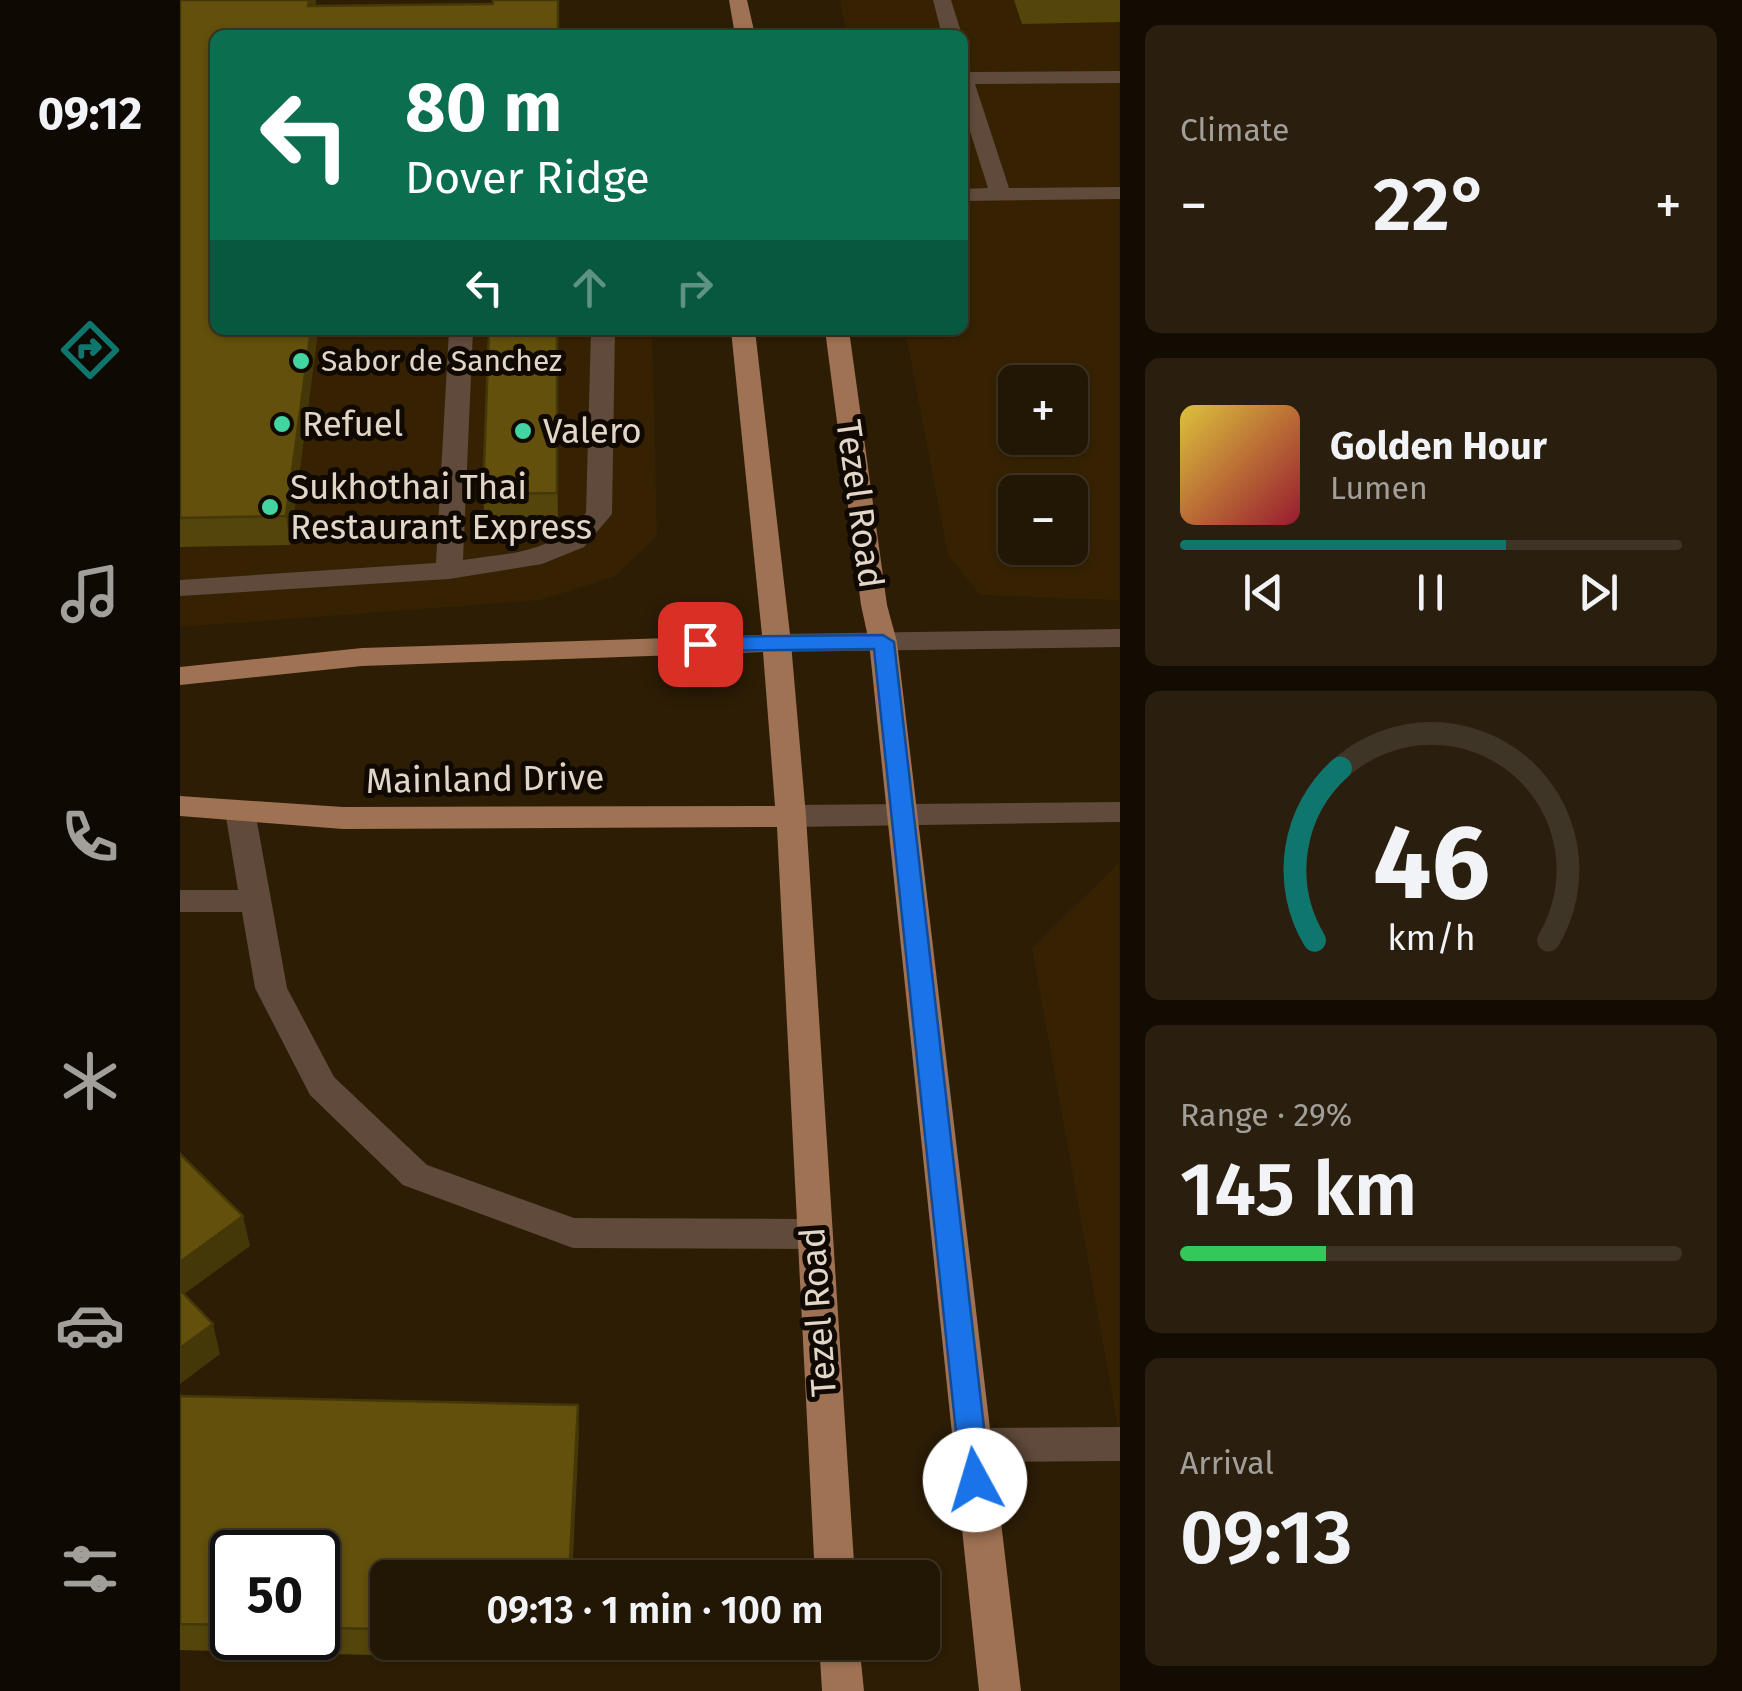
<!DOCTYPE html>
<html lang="en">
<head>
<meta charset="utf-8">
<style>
	:root { --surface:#221604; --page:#2a1f0e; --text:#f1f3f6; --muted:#a29f9a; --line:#3f3526; --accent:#0f766e }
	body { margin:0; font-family:"Fira Sans",sans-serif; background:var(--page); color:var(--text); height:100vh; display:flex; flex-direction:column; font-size:38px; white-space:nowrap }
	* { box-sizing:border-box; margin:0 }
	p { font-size:32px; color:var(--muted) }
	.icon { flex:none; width:55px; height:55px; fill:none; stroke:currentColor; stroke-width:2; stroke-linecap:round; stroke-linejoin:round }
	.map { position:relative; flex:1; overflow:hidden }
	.sheet { display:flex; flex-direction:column; gap:25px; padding:25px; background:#130c02; width:622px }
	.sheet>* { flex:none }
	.hud { position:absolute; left:30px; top:30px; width:758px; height:305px; border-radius:15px; box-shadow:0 2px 8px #0004,0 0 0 2px var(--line); background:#0b6e4f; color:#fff; overflow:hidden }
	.controls { position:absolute; left:818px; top:365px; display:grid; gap:20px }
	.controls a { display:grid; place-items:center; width:90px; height:90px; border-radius:15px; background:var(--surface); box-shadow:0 2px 8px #0004,0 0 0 2px var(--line); font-size:50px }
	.speed { position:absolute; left:30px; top:1530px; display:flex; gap:20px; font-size:50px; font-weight:700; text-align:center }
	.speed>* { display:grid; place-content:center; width:130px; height:130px; border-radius:50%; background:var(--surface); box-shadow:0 2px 8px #0004,0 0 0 2px var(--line); line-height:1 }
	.speed .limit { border:5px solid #111; border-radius:15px; background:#fff; color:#111 }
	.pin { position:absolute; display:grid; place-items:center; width:85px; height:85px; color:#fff; margin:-42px; border-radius:20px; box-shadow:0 5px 15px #0006 }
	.me { position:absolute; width:110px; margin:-55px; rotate:354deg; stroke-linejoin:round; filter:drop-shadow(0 0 8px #0008) }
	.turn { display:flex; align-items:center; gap:35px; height:210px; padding:0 30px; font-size:45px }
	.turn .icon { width:130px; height:130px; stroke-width:2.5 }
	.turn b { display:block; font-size:70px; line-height:85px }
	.lanes { display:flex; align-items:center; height:95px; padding:0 30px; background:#0003; justify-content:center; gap:50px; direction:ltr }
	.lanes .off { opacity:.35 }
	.big { font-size:75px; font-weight:600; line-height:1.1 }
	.sheet .card { flex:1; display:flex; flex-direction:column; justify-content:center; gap:15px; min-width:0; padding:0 35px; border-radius:15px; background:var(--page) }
	.sheet .dial { align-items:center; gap:0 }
	.dial svg { height:260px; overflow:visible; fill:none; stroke:var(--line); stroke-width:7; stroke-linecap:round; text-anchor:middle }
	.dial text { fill:var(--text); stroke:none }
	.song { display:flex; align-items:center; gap:30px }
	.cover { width:120px; height:120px; border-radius:15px; background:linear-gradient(135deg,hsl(50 70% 55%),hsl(350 70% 35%)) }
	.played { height:10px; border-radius:5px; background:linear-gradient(90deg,var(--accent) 65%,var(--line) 65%) }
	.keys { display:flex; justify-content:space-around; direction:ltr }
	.heat { display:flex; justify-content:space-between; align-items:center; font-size:55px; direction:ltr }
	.charge { height:15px; border-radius:8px; background:linear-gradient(90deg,#34c759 29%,var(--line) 0) }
	.trip { position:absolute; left:190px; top:1560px; width:570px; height:100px; border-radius:15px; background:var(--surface); box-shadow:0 2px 8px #0004,0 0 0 2px var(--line); font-weight:600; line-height:100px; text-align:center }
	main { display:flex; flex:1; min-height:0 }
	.menu { display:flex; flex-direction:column; width:180px; justify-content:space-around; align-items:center; background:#0e0902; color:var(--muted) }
	.menu .icon { width:70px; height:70px }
	.menu .current { color:var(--accent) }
	.menu b { font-size:45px; color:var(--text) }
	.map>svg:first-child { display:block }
</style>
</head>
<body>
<main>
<nav class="menu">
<b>09:12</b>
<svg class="icon current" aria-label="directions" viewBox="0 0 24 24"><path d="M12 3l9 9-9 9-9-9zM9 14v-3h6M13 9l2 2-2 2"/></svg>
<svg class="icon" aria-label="music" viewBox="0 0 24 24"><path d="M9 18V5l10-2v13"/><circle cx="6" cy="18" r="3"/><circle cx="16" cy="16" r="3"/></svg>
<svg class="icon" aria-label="phone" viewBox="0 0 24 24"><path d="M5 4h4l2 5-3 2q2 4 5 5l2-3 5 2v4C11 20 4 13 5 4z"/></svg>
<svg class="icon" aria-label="climate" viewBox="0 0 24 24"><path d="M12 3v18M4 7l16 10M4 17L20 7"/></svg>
<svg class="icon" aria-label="car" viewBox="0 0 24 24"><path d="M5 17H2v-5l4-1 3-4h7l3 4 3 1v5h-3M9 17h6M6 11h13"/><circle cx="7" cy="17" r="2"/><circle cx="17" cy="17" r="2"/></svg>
<svg class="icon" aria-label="filters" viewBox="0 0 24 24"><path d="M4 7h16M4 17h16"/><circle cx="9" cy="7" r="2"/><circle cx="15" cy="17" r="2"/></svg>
</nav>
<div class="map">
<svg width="940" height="1691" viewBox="0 0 940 1691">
	<rect width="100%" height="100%" fill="#2d1d05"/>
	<path fill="#362202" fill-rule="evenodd" d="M 660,0 L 939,0 L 939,600 L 800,595 L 768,555 L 725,330 L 782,330 L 782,35 L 667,35 ZM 835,382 L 890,382 L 890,438 L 835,438 ZM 835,492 L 890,492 L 890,548 L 835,548 Z
		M 0,257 L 35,330 L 472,330 L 477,536 L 435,576 L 360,600 L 0,627 Z
		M 939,863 L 939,1432 L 852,948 Z"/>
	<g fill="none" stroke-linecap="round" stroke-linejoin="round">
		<path fill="#604a3b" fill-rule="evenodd" d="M 753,0 L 771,0 L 782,35 L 762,35 Z
			M 782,67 L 791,72 L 940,71 L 940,83 L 795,84 L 829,188 L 940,187 L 940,199 L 782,201 L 782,189 L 808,188 L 782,106 Z
			M 269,330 L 293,330 L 283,560 C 335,552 368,555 406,513 L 411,330 L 435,330 L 432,514 L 404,547 L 362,564 L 269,579 L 0,596 L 0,580 L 256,563 Z
			M 940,629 L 940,647 L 597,652 L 587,649 L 583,643 L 587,637 L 597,634 Z
			M 60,801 L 70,804 L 75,811 L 107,988 L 154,1077 L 247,1165 L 394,1218 L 633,1219 L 645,1224 L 651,1234 L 645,1244 L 633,1249 L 393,1248 L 223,1185 L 130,1095 L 75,988 L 62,912 L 0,912 L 0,890 L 58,890 L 45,811 L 50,804 Z
			M 940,802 L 940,822 L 611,827 L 601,823 L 596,816 L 601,809 L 611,805 Z
			M 940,1427 L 940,1461 L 792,1462 L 779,1457 L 773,1445 L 779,1433 L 792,1428 Z"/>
		<path fill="#9f7253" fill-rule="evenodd" d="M 549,0 L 567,0 L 575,35 L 555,35 Z
			M 551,330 L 575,330 L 611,643 L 626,816 L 675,1578 L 635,1578 L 597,827 L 163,829 L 0,816 L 0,796 L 163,807 L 595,806 L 583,652 L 182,666 L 0,685 L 0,667 L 182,648 L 582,635 Z
			M 645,330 L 669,330 L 707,605 L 717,642 L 841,1691 L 799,1691 L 689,642 L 681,605 Z
			M 639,1642 L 679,1642 L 684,1691 L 642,1691 Z"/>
	</g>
	<path fill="#54450a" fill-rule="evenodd" d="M 0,0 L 136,0 L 135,6 L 313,4 L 379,0 L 379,35 L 35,35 L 138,330 L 110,545 L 0,547 Z
		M 834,0 L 940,0 L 940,22 L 842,24 Z
		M 378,330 L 378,523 L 305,524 L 303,494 Z
		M 0,1396 L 399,1434 L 208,1578 L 208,1642 L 389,1642 L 388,1660 L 0,1650 ZM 52,1552 L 138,1552 L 138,1638 L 52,1638 Z"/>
	<path fill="#453808" d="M 129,0 L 136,0 L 131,32 L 128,6 Z
		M 131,330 L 138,330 L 110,545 L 106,516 Z
		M 377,330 L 378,330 L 378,523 L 377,493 Z
		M 63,1216 L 70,1246 L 0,1297 L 0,1262 Z
		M 33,1324 L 40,1354 L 0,1384 L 0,1348 Z
		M 398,1405 L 399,1434 L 392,1578 L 389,1578 Z"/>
	<path fill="#62500c" stroke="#453808" stroke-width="2.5" d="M 0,0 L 129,0 L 128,6 L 313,4 L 313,0 L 378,0 L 378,35 L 35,35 L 35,330 L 131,330 L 106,516 L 0,518 Z
		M 309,330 L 377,330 L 377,493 L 303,494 Z
		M 0,1154 L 63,1216 L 0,1262 Z
		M 0,1290 L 33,1324 L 0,1348 Z
		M 0,1396 L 398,1405 L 389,1578 L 208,1578 L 208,1629 L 138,1628 L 138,1552 L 52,1552 L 52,1625 L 0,1624 Z"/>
	<path fill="#1a73e8" stroke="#114b97" stroke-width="2.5" d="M 703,635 L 714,642 L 810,1480 L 806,1489 L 795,1493 L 785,1489 L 781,1480 L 694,649 L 520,651 L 510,644 L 520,637 Z"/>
	<g fill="#42d4a1" stroke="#0f0902" stroke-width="4">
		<circle cx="121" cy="361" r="10"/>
		<circle cx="102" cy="424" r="10"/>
		<circle cx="343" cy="431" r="10"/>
		<circle cx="90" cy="507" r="10"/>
	</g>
	<g text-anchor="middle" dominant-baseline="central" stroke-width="10" stroke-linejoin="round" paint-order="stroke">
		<g font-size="30" fill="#e1d6c8" stroke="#0f0902" text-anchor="start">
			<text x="141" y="361">Sabor de Sanchez</text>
		</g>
		<g font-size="35" fill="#e1d6c8" stroke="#0f0902" text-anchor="start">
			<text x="122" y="424">Refuel</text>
			<text x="363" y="431">Valero</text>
			<text x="110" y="487">Sukhothai Thai<tspan x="110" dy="40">Restaurant Express</tspan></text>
		</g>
		<g font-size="35" fill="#e1d6c8" stroke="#0f0902">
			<text transform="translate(680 504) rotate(82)">Tezel Road</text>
			<text transform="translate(305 779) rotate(-1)">Mainland Drive</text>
			<text transform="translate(638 1312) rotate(-94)">Tezel Road</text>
		</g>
	</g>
</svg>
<div class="controls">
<a>+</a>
<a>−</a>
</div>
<div class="speed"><div class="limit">50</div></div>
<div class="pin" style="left:520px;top:644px;background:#d93025"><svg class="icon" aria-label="arrive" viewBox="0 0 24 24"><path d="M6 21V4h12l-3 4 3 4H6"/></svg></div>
<svg class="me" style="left:795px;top:1480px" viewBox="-20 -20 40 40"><circle r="19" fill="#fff"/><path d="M0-13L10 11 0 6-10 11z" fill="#1a73e8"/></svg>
<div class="trip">09:13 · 1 min · 100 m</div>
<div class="hud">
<div class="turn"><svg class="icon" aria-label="left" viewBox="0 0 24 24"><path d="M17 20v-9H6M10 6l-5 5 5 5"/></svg><div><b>80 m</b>Dover Ridge</div></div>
<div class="lanes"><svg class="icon" aria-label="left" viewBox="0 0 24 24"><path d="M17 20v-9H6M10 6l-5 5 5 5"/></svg><svg class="icon off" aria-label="ahead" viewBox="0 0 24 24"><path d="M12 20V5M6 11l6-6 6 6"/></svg><svg class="icon off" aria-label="right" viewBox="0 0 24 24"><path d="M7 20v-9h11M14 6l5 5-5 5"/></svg></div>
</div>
</div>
<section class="sheet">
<div class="card"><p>Climate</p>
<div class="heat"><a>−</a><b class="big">22°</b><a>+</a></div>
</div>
<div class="card">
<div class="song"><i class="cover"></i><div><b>Golden Hour</b><p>Lumen</p></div></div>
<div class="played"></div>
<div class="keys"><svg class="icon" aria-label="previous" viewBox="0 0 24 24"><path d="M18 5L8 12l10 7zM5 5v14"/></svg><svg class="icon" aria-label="pause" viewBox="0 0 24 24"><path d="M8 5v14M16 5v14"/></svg><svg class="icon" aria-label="next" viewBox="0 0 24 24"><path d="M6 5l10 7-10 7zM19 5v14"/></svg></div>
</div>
<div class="card dial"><svg viewBox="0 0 100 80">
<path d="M14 69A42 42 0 1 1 86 69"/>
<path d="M14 69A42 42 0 0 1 22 16" stroke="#0f766e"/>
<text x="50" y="56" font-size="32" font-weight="700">46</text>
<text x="50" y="72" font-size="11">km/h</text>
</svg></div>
<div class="card"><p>Range · 29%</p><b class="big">145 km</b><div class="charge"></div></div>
<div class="card"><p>Arrival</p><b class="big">09:13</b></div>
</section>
</main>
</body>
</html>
